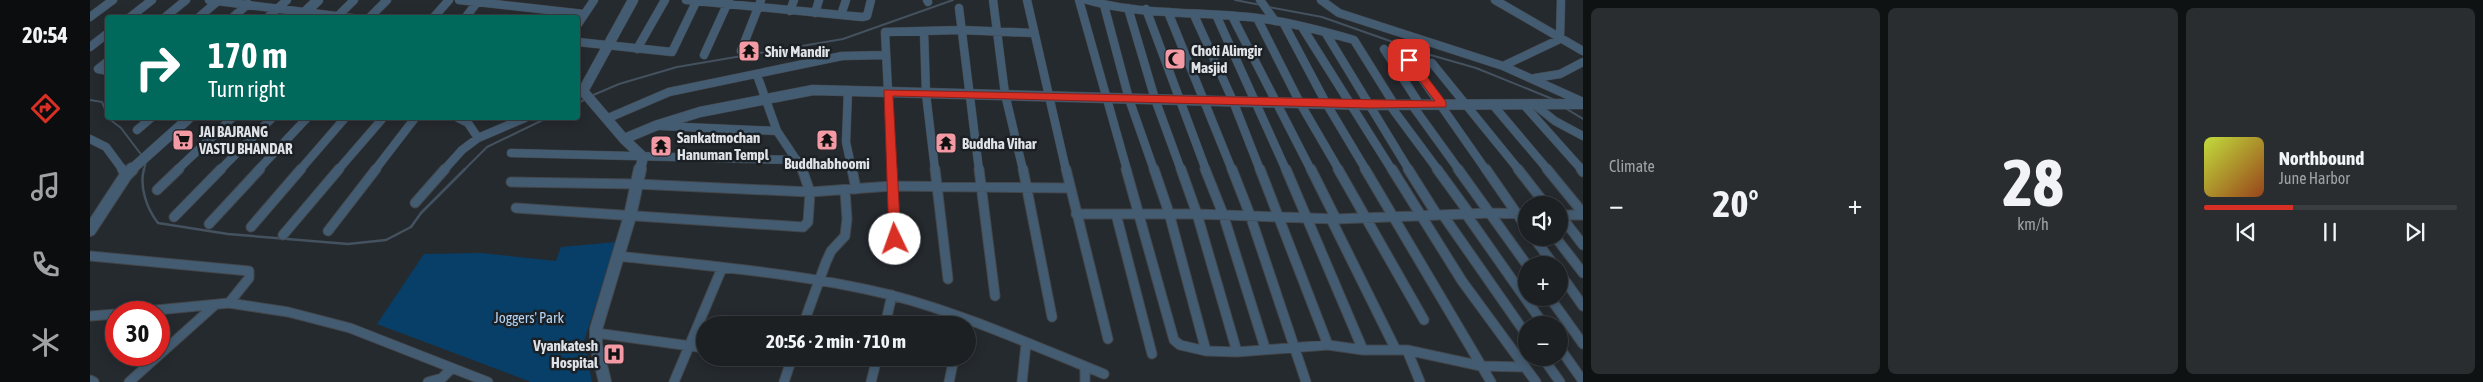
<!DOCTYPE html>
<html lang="en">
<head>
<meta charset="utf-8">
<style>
	:root { --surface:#1c2023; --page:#292d30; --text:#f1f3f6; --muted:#a0a3a6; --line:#3a3e41; --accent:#d93025 }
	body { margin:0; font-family:"Asap Condensed",sans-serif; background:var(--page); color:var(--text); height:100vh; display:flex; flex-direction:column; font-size:19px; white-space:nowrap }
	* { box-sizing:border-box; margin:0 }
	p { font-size:16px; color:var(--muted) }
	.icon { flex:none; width:28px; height:28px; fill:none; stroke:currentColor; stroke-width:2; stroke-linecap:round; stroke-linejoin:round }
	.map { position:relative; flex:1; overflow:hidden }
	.panel { display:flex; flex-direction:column; gap:8px; padding:8px; background:#0f1213; width:900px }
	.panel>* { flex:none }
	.top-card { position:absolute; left:15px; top:15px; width:475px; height:105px; border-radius:5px; box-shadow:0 2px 12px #0003,0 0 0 1px var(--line); background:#00695c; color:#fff; overflow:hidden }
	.controls { position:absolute; left:1428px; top:196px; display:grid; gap:10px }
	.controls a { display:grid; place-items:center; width:50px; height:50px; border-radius:50%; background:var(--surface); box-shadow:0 2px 12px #0003,0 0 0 1px var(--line); font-size:25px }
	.speed { position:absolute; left:15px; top:301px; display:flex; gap:10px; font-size:25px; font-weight:700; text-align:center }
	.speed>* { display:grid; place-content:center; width:65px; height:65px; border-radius:50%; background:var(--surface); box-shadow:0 2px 12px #0003,0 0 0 1px var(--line); line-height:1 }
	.speed .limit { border:8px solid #d22; background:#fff; color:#111 }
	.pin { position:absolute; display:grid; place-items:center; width:42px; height:42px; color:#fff; margin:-21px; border-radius:10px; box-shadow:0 2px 8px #0006 }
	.me { position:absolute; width:55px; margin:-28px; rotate:357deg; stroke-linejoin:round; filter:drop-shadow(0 0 4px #0008) }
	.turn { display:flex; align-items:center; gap:18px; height:105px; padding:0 20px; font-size:22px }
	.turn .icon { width:65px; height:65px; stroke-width:2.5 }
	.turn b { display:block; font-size:35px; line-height:42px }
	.big { font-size:38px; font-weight:700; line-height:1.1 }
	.panel .tile { flex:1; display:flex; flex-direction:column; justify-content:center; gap:8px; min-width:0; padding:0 18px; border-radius:8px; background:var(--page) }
	.panel .dial { align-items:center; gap:0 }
	.dial b { font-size:65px; line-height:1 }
	.song { display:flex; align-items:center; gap:15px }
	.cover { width:60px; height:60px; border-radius:8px; background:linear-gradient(135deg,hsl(70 70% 55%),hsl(20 70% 35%)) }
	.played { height:5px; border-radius:2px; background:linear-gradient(90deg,var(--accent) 35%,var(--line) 35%) }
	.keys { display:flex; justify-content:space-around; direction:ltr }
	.heat { display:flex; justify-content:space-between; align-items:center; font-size:28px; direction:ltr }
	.panel .tiles { flex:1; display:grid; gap:8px; grid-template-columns:repeat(3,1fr) }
	.trip { position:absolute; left:606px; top:316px; width:280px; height:50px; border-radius:25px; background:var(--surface); box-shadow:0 2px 12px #0003,0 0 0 1px var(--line); font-weight:700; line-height:50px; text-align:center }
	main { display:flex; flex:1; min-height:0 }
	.dock { display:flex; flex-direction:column; width:90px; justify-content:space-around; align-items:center; background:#0b0d0e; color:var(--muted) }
	.dock .icon { width:35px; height:35px }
	.dock .on { color:var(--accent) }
	.dock b { font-size:22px; color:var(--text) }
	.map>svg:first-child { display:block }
</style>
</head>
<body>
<main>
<nav class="dock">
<b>20:54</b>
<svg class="icon on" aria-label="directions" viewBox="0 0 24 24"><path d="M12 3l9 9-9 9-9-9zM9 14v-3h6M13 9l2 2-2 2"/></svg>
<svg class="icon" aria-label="music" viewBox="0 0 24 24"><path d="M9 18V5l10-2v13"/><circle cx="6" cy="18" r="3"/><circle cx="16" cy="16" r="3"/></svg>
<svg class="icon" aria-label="phone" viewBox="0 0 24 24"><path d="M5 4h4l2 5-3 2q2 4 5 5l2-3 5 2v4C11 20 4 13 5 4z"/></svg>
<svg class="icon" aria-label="climate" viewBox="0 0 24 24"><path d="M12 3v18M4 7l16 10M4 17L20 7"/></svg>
</nav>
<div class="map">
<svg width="1493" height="382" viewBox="0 0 1493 382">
	<rect width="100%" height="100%" fill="#252a2f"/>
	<path fill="#073f69" d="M 526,242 L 494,341 L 502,382 L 441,382 L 287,324 L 334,254 L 391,253 L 466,261 L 471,247 Z"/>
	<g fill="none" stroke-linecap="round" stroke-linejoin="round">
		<path stroke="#44515e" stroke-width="2" d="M 1145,0 L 1171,5
			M 1179,7 L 1232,17 L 1337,54 L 1386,68 L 1465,100
			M 501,96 L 529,84 L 587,67 L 753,39 L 863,0
			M 0,100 L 12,102 L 18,116
			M 488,103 L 496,99
			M 1475,108 L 1493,119
			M 18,118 L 31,128 L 53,157
			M 54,170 L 56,162
			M 374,170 L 397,147 L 457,118"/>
		<path stroke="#44515e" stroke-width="2.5" d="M 54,169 C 49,187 57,209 68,223 L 138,234 L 258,244 L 296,240 L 321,227 L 331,213 L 375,169"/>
		<g stroke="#43474c" stroke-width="9">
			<path id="minor-far1" d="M 119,0 L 262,18
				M 369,0 L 494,14
				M 596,0 L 772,17 L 777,16 L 781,0
				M 837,0 L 838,2
				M 903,0 L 915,94 L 933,170
				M 937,0 L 976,170
				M 989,0 L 1037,170
				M 997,0 C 1052,16 1111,11 1167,18 C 1200,22 1233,31 1264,40 L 1304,104
				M 1170,0 L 1185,21
				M 1231,0 L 1249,13 L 1413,66 L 1493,102
				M 1405,0 L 1493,51
				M 1014,5 L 1039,99 L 1064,170
				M 869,8 L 889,170
				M 1038,8 L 1065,99 L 1091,170
				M 1056,9 L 1116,170
				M 700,11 L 704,0
				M 1078,12 L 1142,170
				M 725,13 L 729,0
				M 751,15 L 756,0
				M 1104,15 L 1143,101 L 1170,170
				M 0,17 L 23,0
				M 247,17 L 264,0
				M 1127,17 L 1196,170
				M 39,18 L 62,0
				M 74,18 L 96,0
				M 108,18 L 129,0
				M 142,18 L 158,4
				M 177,18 L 197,0
				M 279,18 L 297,0
				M 343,18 L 359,0
				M 375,18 L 389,0
				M 1143,18 L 1221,170
				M 1167,18 L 1210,103 L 1249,170
				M 488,24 L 504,0
				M 1194,24 L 1236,103 L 1276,170
				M 1212,27 L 1302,170
				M 834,31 L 836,94 L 845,170
				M 1235,32 L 1319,170
				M 488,42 L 582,52 L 607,0
				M 0,47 L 18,33
				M 547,49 L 575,0
				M 1294,49 L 1330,105
				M 651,51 L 671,0
				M 614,55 L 639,0
				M 1319,60 L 1396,170
				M 18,61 L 8,69 L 18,71
				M 1342,63 L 1429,170
				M 1413,66 L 1470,39 L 1471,0
				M 667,75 L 687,131 L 713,170
				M 1445,78 L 1470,74 L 1493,62
				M 758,90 L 756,142 L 762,170
				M 1299,104 L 1348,170
				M 1322,105 L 1369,170
				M 1403,105 L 1458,170
				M 1434,105 L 1492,170
				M 1445,105 L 1465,121 L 1493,136
				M 368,118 L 378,123 L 388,138 L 435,118
				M 516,119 L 579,92 L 752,56 L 796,55
				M 571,126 L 687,131
				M 47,130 L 61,118
				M 0,139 L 16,147 L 33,170
				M 421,153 L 707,160
				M 87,170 L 142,118
				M 130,170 L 182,118
				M 168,170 L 217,118
				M 210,170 L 255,118
				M 248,170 L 293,118
				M 285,170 L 325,118
				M 354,170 L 372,150 L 388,138
				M 802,170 L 795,32 L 871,30 L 943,33"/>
		</g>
		<g stroke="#43474c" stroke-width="11">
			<path id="minor" d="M 32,169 L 36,175
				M 762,169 L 766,189
				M 802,169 L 806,257
				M 845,169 L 858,279
				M 889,169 L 905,296
				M 933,169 L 962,317
				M 976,169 L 1018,339
				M 1036,169 L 1084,340 L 1090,345 L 1116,351 L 1147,352 L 1238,345 L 1273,350 L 1317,350 L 1391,366 L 1435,367
				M 1064,169 L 1079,213 L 1116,351
				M 1091,169 L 1107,214 L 1147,352
				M 1115,169 L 1133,214 L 1175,348
				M 1142,169 L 1160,215 L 1216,382
				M 1170,169 L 1238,345
				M 1196,169 L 1273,350
				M 1221,169 L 1246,219
				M 1248,169 L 1334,320
				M 1275,169 L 1401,382
				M 1302,169 L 1372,281 L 1446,382
				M 1318,169 L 1347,215
				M 1347,169 L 1379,213
				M 1368,169 L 1437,265
				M 1396,169 L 1436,227
				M 1428,169 L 1456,205
				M 1457,169 L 1493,213
				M 1491,169 L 1493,172
				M 421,182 L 546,184 L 720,192 L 802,186 L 980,188
				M 67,190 L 89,169
				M 325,203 L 355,169
				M 426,208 L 713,227 L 718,222 L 720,192 L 712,169
				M 986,214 L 1107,214 L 1246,219 L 1401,213 L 1436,214
				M 1026,214 L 1062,354
				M 1376,214 L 1454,325
				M 1353,215 L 1436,334
				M 1469,215 L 1493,215
				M 1470,215 L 1493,245
				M 84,217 L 131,169
				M 1241,219 L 1306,350
				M 119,224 L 170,169
				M 161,227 L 211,169
				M 238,231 L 286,169
				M 193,235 L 249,169
				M 1444,238 L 1464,265
				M 1466,238 L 1493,273
				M 0,256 L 159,271 L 159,278 L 139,303
				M 527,256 C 618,266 711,273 801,295 C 874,314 944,346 1014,374
				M 1469,272 L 1493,306
				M 1460,298 L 1493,344
				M 46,312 L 139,303 L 198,312 L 260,328 L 398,382
				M 0,316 L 26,314
				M 713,325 L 736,262 L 741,251 L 755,236 L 757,219 L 755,190
				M 795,325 L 802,295
				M 506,333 L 615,348
				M 1469,347 L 1493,381
				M 1317,350 L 1330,382
				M 690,358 L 702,359
				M 1453,358 L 1470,382
				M 995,367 L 995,382
				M 0,380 L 4,382
				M 39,382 L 125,305
				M 338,382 L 352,378 L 362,368
				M 584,382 L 632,268
				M 694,382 L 702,358
				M 781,382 L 787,358
				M 859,382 L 864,358
				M 932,382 L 936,344"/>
		</g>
		<g stroke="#43474c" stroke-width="11">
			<path id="tertiary-far1" d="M 543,0 L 493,91 L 534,139 L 553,157 L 550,170
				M 209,18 L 228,0
				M 534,139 L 565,126 L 610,112 L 723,90 L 1278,105 L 1493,104
				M 41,170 L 99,118"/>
		</g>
		<g stroke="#43474c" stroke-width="14">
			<path id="tertiary" d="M 0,230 L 36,175 L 42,169
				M 515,382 L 506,345 L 506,329 L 540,216 L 550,169"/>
		</g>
		<use href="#minor-far1" stroke="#445c72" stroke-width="8"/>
		<use href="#minor" stroke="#445c72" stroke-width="9"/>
		<use href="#tertiary-far1" stroke="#445c72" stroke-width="10"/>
		<use href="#tertiary" stroke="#445c72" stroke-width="12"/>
	</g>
	<path fill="#d93025" stroke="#8d1f18" d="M 1319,57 L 1323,58 L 1356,102 L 1356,107 L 1278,108 L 803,96 L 811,239 L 805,244 L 799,239 L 794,90 L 1345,101 L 1314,60 Z"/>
	<defs>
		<g id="temple-square" transform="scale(1.125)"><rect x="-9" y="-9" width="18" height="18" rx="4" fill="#f49aa4" stroke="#1b2025"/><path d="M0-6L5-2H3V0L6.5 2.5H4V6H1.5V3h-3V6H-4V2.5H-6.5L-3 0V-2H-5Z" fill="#111"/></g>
		<g id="mosque-square" transform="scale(1.125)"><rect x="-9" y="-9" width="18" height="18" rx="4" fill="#f49aa4" stroke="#1b2025"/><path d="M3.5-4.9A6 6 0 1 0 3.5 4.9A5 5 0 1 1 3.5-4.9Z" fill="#111"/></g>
		<g id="supermarket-square" transform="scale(1.125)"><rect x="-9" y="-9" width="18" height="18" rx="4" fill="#f49aa4" stroke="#1b2025"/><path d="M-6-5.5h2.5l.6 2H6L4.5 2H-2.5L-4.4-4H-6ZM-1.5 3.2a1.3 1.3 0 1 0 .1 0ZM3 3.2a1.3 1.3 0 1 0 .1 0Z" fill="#111"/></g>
		<g id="hospital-square" transform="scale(1.125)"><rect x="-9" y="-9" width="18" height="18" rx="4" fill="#f49aa4" stroke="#1b2025"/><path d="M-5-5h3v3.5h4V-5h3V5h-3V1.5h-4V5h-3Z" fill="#111"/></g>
	</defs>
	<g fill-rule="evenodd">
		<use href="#temple-square" x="659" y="51"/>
		<use href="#mosque-square" x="1085" y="59"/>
		<use href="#supermarket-square" x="93" y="140"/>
		<use href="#temple-square" x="737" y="140"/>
		<use href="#temple-square" x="856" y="143"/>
		<use href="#temple-square" x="571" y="146"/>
		<use href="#hospital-square" x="524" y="354"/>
	</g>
	<g text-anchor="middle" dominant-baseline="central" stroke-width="5" stroke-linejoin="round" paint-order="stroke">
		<g font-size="15" font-weight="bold" fill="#dfe2e6" stroke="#1b2025" text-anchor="start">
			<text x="1101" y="50">Choti Alimgir<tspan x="1101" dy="17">Masjid</tspan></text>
			<text x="675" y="51">Shiv Mandir</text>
			<text x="109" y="131">JAI BAJRANG<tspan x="109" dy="17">VASTU BHANDAR</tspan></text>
			<text x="587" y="137">Sankatmochan<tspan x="587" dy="17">Hanuman Templ</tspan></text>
			<text x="872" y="143">Buddha Vihar</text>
			<text x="737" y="163" text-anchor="middle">Buddhabhoomi</text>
			<text x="508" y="345" text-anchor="end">Vyankatesh<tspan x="508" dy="17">Hospital</tspan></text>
		</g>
		<g font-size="15" fill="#b4d3f2" stroke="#1b2025">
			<text x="439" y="317">Joggers' Park</text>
		</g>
	</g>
</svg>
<div class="controls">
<a><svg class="icon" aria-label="sound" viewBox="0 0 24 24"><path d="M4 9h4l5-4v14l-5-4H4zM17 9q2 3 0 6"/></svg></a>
<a>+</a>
<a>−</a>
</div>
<div class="speed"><div class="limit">30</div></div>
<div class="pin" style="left:1319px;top:60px;background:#d93025"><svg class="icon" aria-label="arrive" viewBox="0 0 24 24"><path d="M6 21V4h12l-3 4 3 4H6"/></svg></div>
<svg class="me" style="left:805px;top:239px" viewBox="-20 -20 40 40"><circle r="19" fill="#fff"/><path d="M0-13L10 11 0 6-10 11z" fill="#d93025"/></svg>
<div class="trip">20:56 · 2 min · 710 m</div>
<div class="top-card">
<div class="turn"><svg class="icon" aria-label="right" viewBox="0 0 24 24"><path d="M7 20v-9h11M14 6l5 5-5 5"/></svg><div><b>170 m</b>Turn right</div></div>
</div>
</div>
<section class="panel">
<div class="tiles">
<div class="tile"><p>Climate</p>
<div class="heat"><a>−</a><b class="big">20°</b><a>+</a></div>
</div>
<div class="tile dial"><b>28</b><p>km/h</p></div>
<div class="tile">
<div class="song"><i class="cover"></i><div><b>Northbound</b><p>June Harbor</p></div></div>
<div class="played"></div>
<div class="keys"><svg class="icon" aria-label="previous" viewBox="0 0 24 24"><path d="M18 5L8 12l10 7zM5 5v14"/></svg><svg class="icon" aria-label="pause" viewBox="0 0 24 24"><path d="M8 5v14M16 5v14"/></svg><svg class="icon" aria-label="next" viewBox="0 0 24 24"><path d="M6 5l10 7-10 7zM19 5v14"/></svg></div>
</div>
</div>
</section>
</main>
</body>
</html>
